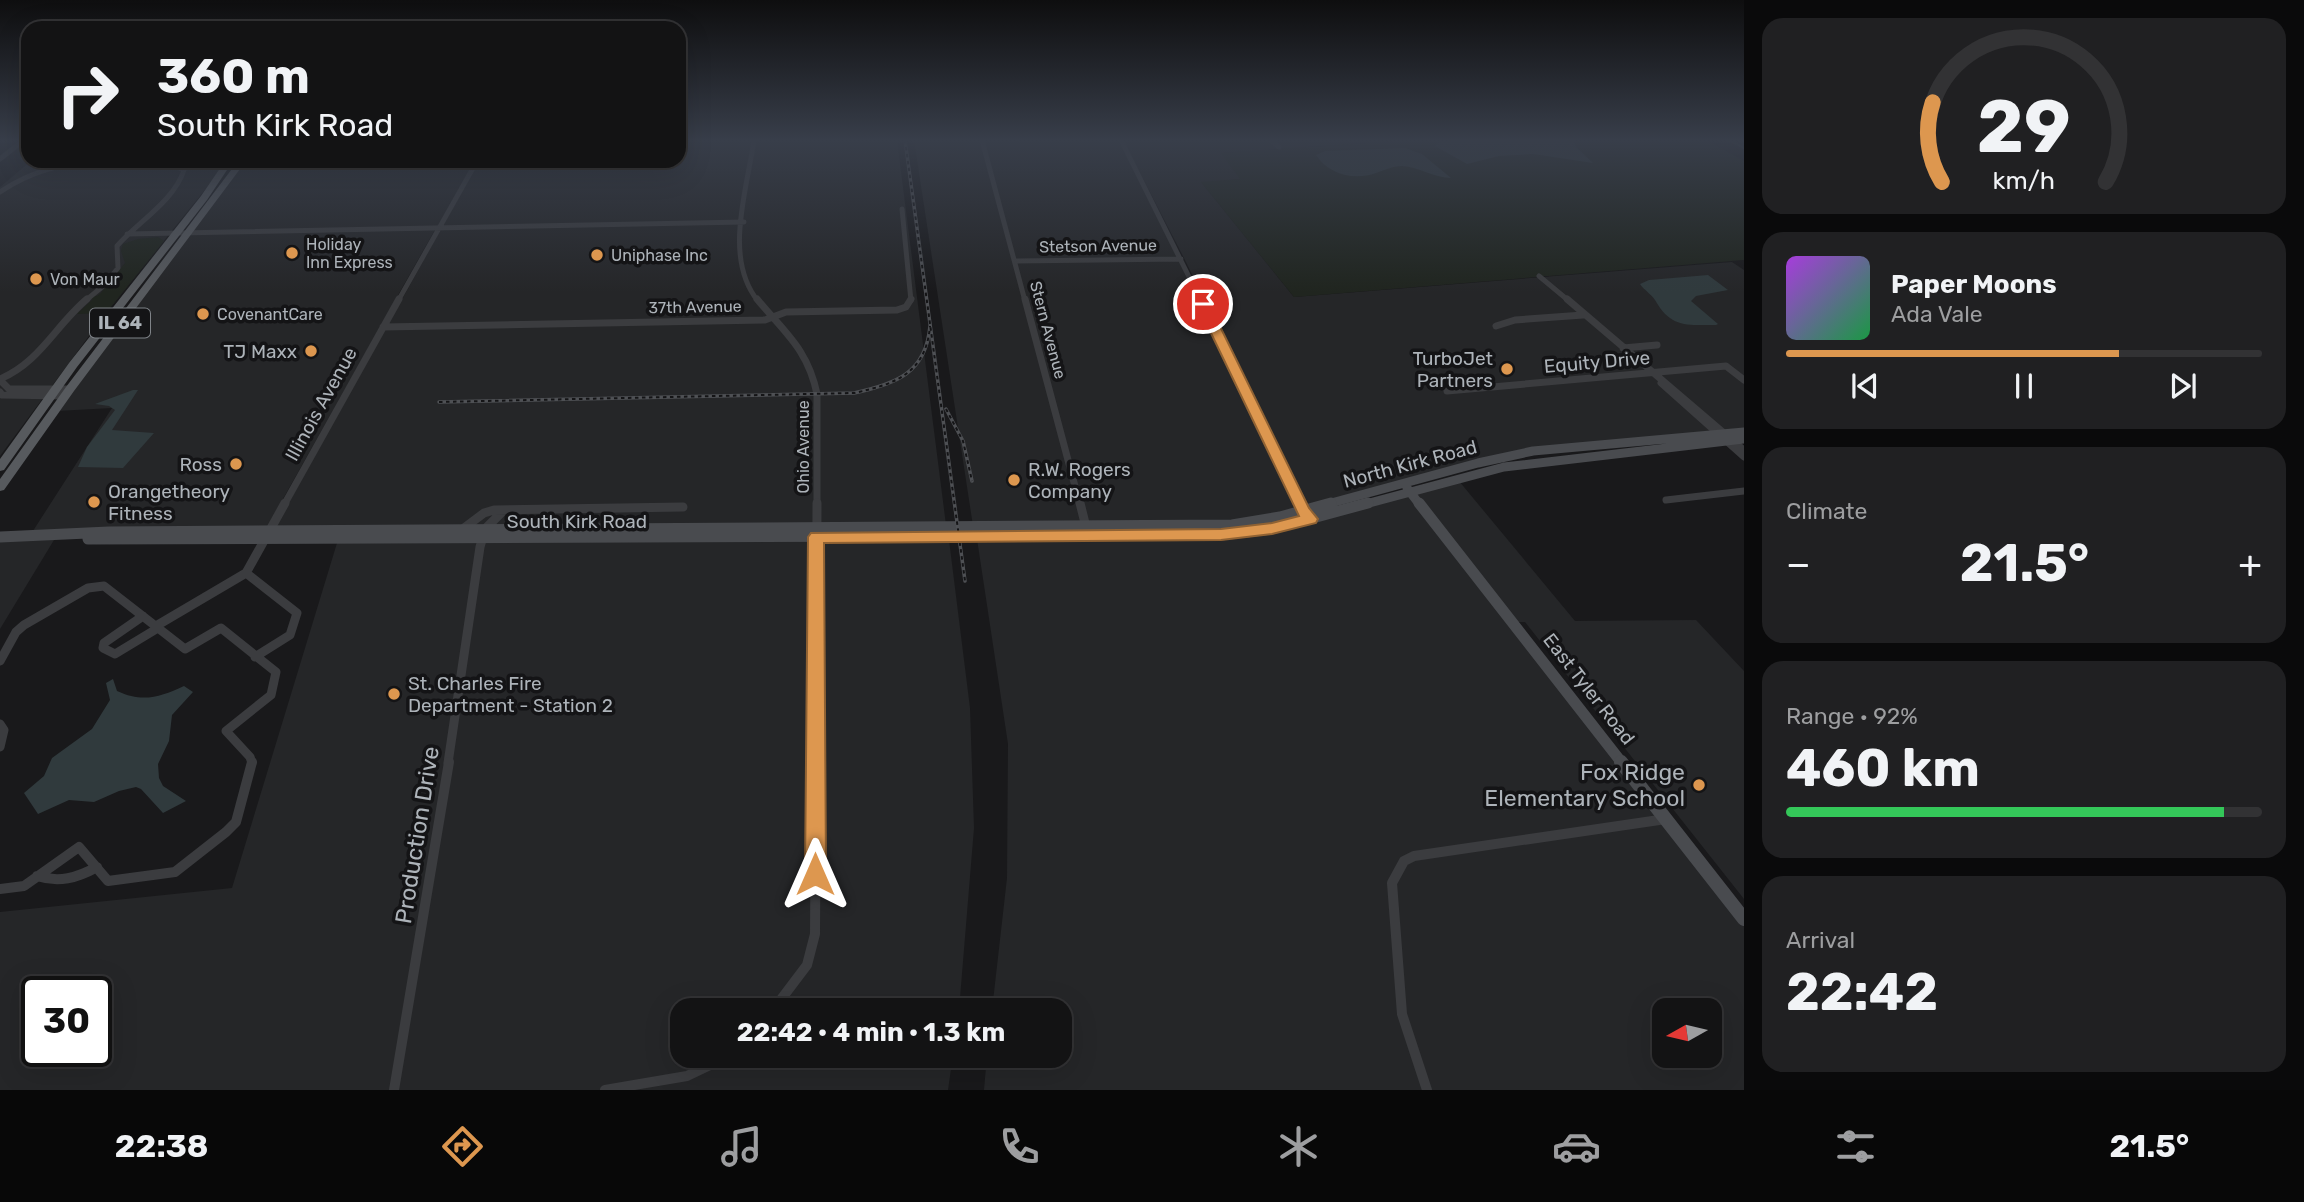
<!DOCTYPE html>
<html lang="en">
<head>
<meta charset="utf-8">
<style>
	:root { --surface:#131314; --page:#202022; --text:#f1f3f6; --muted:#9d9ea0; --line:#323234; --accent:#dd974f }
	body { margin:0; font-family:Rubik,sans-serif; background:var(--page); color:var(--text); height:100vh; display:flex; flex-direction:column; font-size:26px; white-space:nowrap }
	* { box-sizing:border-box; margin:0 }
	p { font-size:23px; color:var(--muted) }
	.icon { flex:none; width:38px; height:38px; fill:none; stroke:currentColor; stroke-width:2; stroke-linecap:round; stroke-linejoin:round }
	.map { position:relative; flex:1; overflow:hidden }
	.drawer { display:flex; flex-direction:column; gap:18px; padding:18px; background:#0a0a0b; width:560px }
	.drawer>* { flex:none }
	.hud { position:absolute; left:21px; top:21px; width:665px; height:147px; border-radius:21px; box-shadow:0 7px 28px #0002,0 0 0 2px var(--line); background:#131314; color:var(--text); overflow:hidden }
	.needle { width:46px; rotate:262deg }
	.controls { position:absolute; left:1652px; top:998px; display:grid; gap:14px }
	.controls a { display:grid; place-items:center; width:70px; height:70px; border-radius:14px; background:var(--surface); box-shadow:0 7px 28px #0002,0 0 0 2px var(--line); font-size:35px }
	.speed { position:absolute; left:21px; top:976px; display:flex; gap:14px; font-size:35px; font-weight:700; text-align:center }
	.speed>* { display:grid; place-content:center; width:91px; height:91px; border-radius:50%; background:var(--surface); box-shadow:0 7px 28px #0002,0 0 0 2px var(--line); line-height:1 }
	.speed .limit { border:4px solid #111; border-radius:10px; background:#fff; color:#111 }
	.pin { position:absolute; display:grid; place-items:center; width:60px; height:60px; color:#fff; margin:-30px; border:4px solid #fff; border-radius:50%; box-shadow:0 2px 7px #0007 }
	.me { position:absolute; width:77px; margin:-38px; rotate:0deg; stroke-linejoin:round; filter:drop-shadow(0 0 5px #0008) }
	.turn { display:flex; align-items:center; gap:24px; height:147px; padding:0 21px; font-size:32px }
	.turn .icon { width:91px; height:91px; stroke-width:2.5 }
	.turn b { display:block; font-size:49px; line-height:60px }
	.big { font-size:52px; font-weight:700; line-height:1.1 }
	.drawer .tile { flex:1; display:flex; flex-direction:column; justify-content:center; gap:10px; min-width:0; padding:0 24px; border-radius:21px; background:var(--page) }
	.drawer .dial { align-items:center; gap:0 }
	.dial svg { height:182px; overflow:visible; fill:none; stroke:var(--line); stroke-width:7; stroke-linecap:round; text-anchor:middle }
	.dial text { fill:var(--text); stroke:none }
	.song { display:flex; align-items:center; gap:21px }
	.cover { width:84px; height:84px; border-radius:10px; background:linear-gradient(135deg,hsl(280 70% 55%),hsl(140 70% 35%)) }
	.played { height:7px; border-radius:4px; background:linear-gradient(90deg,var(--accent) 70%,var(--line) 70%) }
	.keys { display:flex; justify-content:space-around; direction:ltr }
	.heat { display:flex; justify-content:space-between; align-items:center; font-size:38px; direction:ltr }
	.charge { height:10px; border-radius:5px; background:linear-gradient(90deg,#34c759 92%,var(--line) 0) }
	.trip { position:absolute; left:670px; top:998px; width:402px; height:70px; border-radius:21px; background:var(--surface); box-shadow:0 7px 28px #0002,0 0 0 2px var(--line); font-weight:700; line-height:70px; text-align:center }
	.menu { display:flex; height:112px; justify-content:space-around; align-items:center; background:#080808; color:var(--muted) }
	.menu .icon { width:49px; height:49px }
	.menu .selected { color:var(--accent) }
	.menu b { font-size:32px; color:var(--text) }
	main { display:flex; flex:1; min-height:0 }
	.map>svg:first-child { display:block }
</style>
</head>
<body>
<main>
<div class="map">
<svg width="1744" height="1090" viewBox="0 0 1744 1090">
	<rect width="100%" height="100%" fill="#19191b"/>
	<path fill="#252628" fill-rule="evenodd" d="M 679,140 L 897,140 L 946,525 L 274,529 L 479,161 L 679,161 Z
		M 914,140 L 1120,140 L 1299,509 L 1236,522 L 973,526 Z
		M 1123,140 L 1405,140 L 1222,153 L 1241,179 L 1202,183 L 1294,297 L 1732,262 L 1744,270 L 1744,428 L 1567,445 L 1304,507 L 1185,260 Z
		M 31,161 L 228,161 L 106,313 L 0,456 L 0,187 Z
		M 244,161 L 475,161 L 438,226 L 191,231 Z
		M 436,228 L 266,529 L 31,534 L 112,408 L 57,411 L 189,233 Z
		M 1459,481 L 1575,621 L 1696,620 L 1744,671 L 1744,899 L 1525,622 L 1517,622 L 1415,492 Z
		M 1410,495 L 1744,926 L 1744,1090 L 984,1090 L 987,1055 L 1060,1055 L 1060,1010 L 992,1010 L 1007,878 L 1008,744 L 977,539 L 1211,538 ZM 1664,1010 L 1710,1010 L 1710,1055 L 1664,1055 Z
		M 0,540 L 54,540 L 0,629 Z
		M 949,540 L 970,708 L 974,828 L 959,1010 L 682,1010 L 682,1055 L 953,1055 L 948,1090 L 0,1090 L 0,912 L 232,888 L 337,543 ZM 37,992 L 96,992 L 96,1052 L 37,1052 Z"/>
	<path fill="#20251f" d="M 1415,140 L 1706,140 L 1744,161 L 1744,260 L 1294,297 L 1201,182 L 1240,179 L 1221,153 Z
		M 158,237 L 164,241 L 106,313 L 77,314 L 93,299 L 84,297 L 97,296 L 101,293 L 125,263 L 121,251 L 123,244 L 138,239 Z"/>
	<path fill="#303a3d" d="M 1451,140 L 1574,140 L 1576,147 L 1593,163 L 1533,154 L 1499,156 L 1467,164 L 1435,146 L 1439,142 Z
		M 1405,148 L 1422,154 L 1451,178 C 1435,178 1419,167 1402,166 C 1392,166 1385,170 1376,173 C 1354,181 1328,174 1316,155 L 1325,151 Z
		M 1708,275 L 1728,290 L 1696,296 L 1691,301 L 1718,324 L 1716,325 C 1686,325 1671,328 1655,300 C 1651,294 1644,290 1640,284 L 1649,280 Z
		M 133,390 L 138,390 L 112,430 L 154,433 L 123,468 L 78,467 L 87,447 L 115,410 L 109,406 L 95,404 Z
		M 113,679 L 117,691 C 143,703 160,697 184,686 L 193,692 L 172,715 L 169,741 L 158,764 L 159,778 L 163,786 L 186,801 L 163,813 L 141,789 L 136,787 L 119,791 L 94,802 L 69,800 L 38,814 L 24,793 L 44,776 L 52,758 L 92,729 L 110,700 L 106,683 Z"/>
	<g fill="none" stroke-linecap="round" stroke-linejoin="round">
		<path stroke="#303a3d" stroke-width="2" d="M 1729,140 L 1744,148"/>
		<path stroke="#3b3c3f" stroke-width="5" d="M 754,140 C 747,190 723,258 758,301
			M 982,140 L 1025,301
			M 1121,140 L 1201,301
			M 1271,140 L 1279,147
			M 0,159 L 24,140
			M 0,192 C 31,171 63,163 100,161
			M 902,209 L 911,301
			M 127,234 L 744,222
			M 1015,261 L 1181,259
			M 1539,276 L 1569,301
			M 85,301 L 102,287 L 118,268 L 117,246 C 138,222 174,201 184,170 L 164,161
			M 398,301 L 477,161"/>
		<path stroke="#3b3c3f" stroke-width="7" d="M 757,299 C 784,332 808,349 817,394 L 817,505
			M 1025,299 L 1080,505
			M 1200,299 L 1302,505
			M 1567,299 L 1744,450
			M 1496,326 L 1515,320 L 1583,315
			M 383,327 L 765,320 L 786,312 L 897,310 L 906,307 L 911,299
			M 1623,348 L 1657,345
			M 0,379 C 40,362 55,326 87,299
			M 0,380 L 9,389 L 70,389
			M 1661,383 L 1744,457
			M 1447,391 L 1726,366 L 1744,380
			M 0,392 L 2,395 L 65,396
			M 1666,500 L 1744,491
			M 284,505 L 399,299"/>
		<path stroke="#3b3c3f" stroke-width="9" d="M 1080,503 L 1086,527
			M 1301,503 L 1306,514
			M 464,528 L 484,513 L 494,510 L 683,507
			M 246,573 L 297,613 L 290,635 L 255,657
			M 143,616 L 104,643 L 103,648 L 115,654 L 158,628
			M 156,626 L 246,573 L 285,503
			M 0,661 L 16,632 L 24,625 L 88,588 L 104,586 L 185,649 L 221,628 L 276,672 L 271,695 L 226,731 L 250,757 L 252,763
			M 0,724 L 4,730 L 0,747
			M 448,763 L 480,547 L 485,529 L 504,510
			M 816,763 L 817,503"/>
		<path stroke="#3b3c3f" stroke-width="10" d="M 37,876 C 59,883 77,878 97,867
			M 0,889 L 24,886 L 79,847 L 108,881 L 175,872 L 226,832 L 236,822 L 252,762
			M 773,1010 L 807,965 L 815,934 L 816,762
			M 394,1090 L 449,762
			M 605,1090 L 687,1076 L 731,1055
			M 1427,1090 L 1402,1014 L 1392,883 L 1404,861 L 1414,856 L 1666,819"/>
		<path stroke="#494b4f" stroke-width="9" d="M 1407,488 L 1420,505
			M 1324,505 L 1478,463 L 1533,451 L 1744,432
			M 1362,505 L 1504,467 L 1744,439"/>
		<path stroke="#494b4f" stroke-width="11" d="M 1419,503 L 1622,763
			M 0,537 L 109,532 L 1232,525 L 1280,517 L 1331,503
			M 88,539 L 1221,535 L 1272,529 L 1368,503"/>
		<path stroke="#494b4f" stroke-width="14" d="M 1621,762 L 1744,919"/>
		<path fill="#575a5e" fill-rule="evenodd" d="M 225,161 L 233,161 L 207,200 L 77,367 L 4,470 L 0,471 L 0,459 L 69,363 L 201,196 Z
			M 238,161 L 246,161 L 74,391 L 4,490 L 0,491 L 0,479 L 66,387 Z"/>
		<g stroke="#4e5054" stroke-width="3.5">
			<path id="rail" d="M 905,140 L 965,581
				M 439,402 L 854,393 C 896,384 926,373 930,326
				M 946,409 L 963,441 L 972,481"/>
		</g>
		<use href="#rail" stroke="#141416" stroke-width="2" stroke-dasharray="3.5" stroke-linecap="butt"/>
	</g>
	<linearGradient id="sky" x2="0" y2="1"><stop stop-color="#0e0e0f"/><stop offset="0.48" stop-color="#383e4a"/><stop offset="1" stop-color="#383e4a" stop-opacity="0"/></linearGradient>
	<rect width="1744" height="292" fill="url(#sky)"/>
	<path fill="#dd974f" stroke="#906233" stroke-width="2" d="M 1203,300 L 1209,304 L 1309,508 L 1318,519 L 1316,523 L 1272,534 L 1221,540 L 824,543 L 826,874 L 823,881 L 815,884 L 808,881 L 805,874 L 808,537 L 811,533 L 1221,529 L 1272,523 L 1299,516 L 1197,304 Z"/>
	<g fill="#dd974f" stroke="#141416" stroke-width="2.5">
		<circle cx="292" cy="253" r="7"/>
		<circle cx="597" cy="255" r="7"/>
		<circle cx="36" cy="279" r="7"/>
		<circle cx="203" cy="314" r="7"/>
		<circle cx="311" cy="351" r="7"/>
		<circle cx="1507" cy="369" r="7"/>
		<circle cx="236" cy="464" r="7"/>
		<circle cx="1014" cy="480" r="7"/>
		<circle cx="94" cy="502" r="7"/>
		<circle cx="394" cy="694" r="7"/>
		<circle cx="1699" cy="785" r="7"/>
	</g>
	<g text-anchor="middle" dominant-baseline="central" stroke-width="7" stroke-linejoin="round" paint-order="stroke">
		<g font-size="16" fill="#adb3b9" stroke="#141416" text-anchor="start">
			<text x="306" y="244">Holiday<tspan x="306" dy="18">Inn Express</tspan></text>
			<text x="611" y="255">Uniphase Inc</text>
			<text x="50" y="279">Von Maur</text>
			<text x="217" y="314">CovenantCare</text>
		</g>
		<g font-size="16" fill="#adb3b9" stroke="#141416">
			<text transform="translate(1098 246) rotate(-1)">Stetson Avenue</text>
			<text transform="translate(695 307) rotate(-1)">37th Avenue</text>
			<text transform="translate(1048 330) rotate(75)">Stern Avenue</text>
			<text transform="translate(803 447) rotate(-90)">Ohio Avenue</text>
		</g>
		<rect fill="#141416" stroke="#7f8388" stroke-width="2" x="90" y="308.5" width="60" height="29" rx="5"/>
		<g font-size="18" font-weight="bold" fill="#adb3b9">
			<text x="120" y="323">IL 64</text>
		</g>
		<g font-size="19" fill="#adb3b9" stroke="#141416" text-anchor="end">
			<text x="297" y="351">TJ Maxx</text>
			<text x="1493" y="358">TurboJet<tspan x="1493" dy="22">Partners</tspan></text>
			<text x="222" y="464">Ross</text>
			<text x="1028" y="469" text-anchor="start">R.W. Rogers<tspan x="1028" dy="22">Company</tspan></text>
			<text x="108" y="491" text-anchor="start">Orangetheory<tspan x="108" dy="22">Fitness</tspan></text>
			<text x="408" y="683" text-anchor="start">St. Charles Fire<tspan x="408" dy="22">Department - Station 2</tspan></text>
		</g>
		<g font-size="19" fill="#adb3b9" stroke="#141416">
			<text transform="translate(1597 362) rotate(-5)">Equity Drive</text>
			<text transform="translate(321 404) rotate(-61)">Illinois Avenue</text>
			<text transform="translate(1410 464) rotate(-15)">North Kirk Road</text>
			<text x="577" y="521">South Kirk Road</text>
			<text transform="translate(1589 689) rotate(52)">East Tyler Road</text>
		</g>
		<g font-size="23" fill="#adb3b9" stroke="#141416" text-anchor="end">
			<text x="1685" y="772">Fox Ridge<tspan x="1685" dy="26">Elementary School</tspan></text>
		</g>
		<g font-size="23" fill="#adb3b9" stroke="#141416">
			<text transform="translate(417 835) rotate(-81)">Production Drive</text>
		</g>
	</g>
</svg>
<div class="controls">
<a><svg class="needle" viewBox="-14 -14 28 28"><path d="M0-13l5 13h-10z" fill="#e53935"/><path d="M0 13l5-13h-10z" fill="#9d9ea0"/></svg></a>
</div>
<div class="speed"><div class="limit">30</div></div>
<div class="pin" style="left:1203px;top:304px;background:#d93025"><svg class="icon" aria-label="arrive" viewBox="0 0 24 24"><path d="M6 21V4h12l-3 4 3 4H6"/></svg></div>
<svg class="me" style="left:815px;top:874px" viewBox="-20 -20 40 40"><path d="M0-17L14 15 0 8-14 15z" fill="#dd974f" stroke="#fff" stroke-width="4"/></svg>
<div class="trip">22:42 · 4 min · 1.3 km</div>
<div class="hud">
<div class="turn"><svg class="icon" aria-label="right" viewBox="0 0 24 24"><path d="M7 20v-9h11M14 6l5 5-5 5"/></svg><div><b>360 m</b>South Kirk Road</div></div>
</div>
</div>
<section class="drawer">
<div class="tile dial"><svg viewBox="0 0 100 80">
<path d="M14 69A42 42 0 1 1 86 69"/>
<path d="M14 69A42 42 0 0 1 10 34" stroke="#dd974f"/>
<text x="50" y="56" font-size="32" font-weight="700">29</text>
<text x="50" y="72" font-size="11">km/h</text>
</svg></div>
<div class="tile">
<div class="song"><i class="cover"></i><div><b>Paper Moons</b><p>Ada Vale</p></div></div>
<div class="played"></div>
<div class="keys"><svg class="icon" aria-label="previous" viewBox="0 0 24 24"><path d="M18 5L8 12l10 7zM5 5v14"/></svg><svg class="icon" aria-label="pause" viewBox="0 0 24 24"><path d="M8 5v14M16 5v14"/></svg><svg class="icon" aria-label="next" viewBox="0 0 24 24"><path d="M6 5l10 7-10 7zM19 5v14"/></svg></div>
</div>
<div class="tile"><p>Climate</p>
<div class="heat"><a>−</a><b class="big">21.5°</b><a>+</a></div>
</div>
<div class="tile"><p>Range · 92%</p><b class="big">460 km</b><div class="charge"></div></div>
<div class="tile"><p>Arrival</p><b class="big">22:42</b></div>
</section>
</main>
<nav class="menu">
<b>22:38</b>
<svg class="icon selected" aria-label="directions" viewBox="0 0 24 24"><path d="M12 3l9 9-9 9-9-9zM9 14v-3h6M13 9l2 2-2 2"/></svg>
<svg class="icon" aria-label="music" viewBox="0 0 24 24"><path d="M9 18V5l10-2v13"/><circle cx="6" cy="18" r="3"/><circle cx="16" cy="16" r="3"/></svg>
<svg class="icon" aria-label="phone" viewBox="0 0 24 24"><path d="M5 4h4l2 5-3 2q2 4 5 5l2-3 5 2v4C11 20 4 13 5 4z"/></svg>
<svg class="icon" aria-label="climate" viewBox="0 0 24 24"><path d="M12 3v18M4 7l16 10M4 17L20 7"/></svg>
<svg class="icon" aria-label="car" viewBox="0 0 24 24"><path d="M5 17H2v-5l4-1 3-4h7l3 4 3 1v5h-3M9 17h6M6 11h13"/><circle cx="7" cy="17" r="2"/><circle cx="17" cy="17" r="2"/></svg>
<svg class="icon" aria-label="filters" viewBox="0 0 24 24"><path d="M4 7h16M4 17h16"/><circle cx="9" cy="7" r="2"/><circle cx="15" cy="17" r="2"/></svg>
<b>21.5°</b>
</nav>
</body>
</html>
